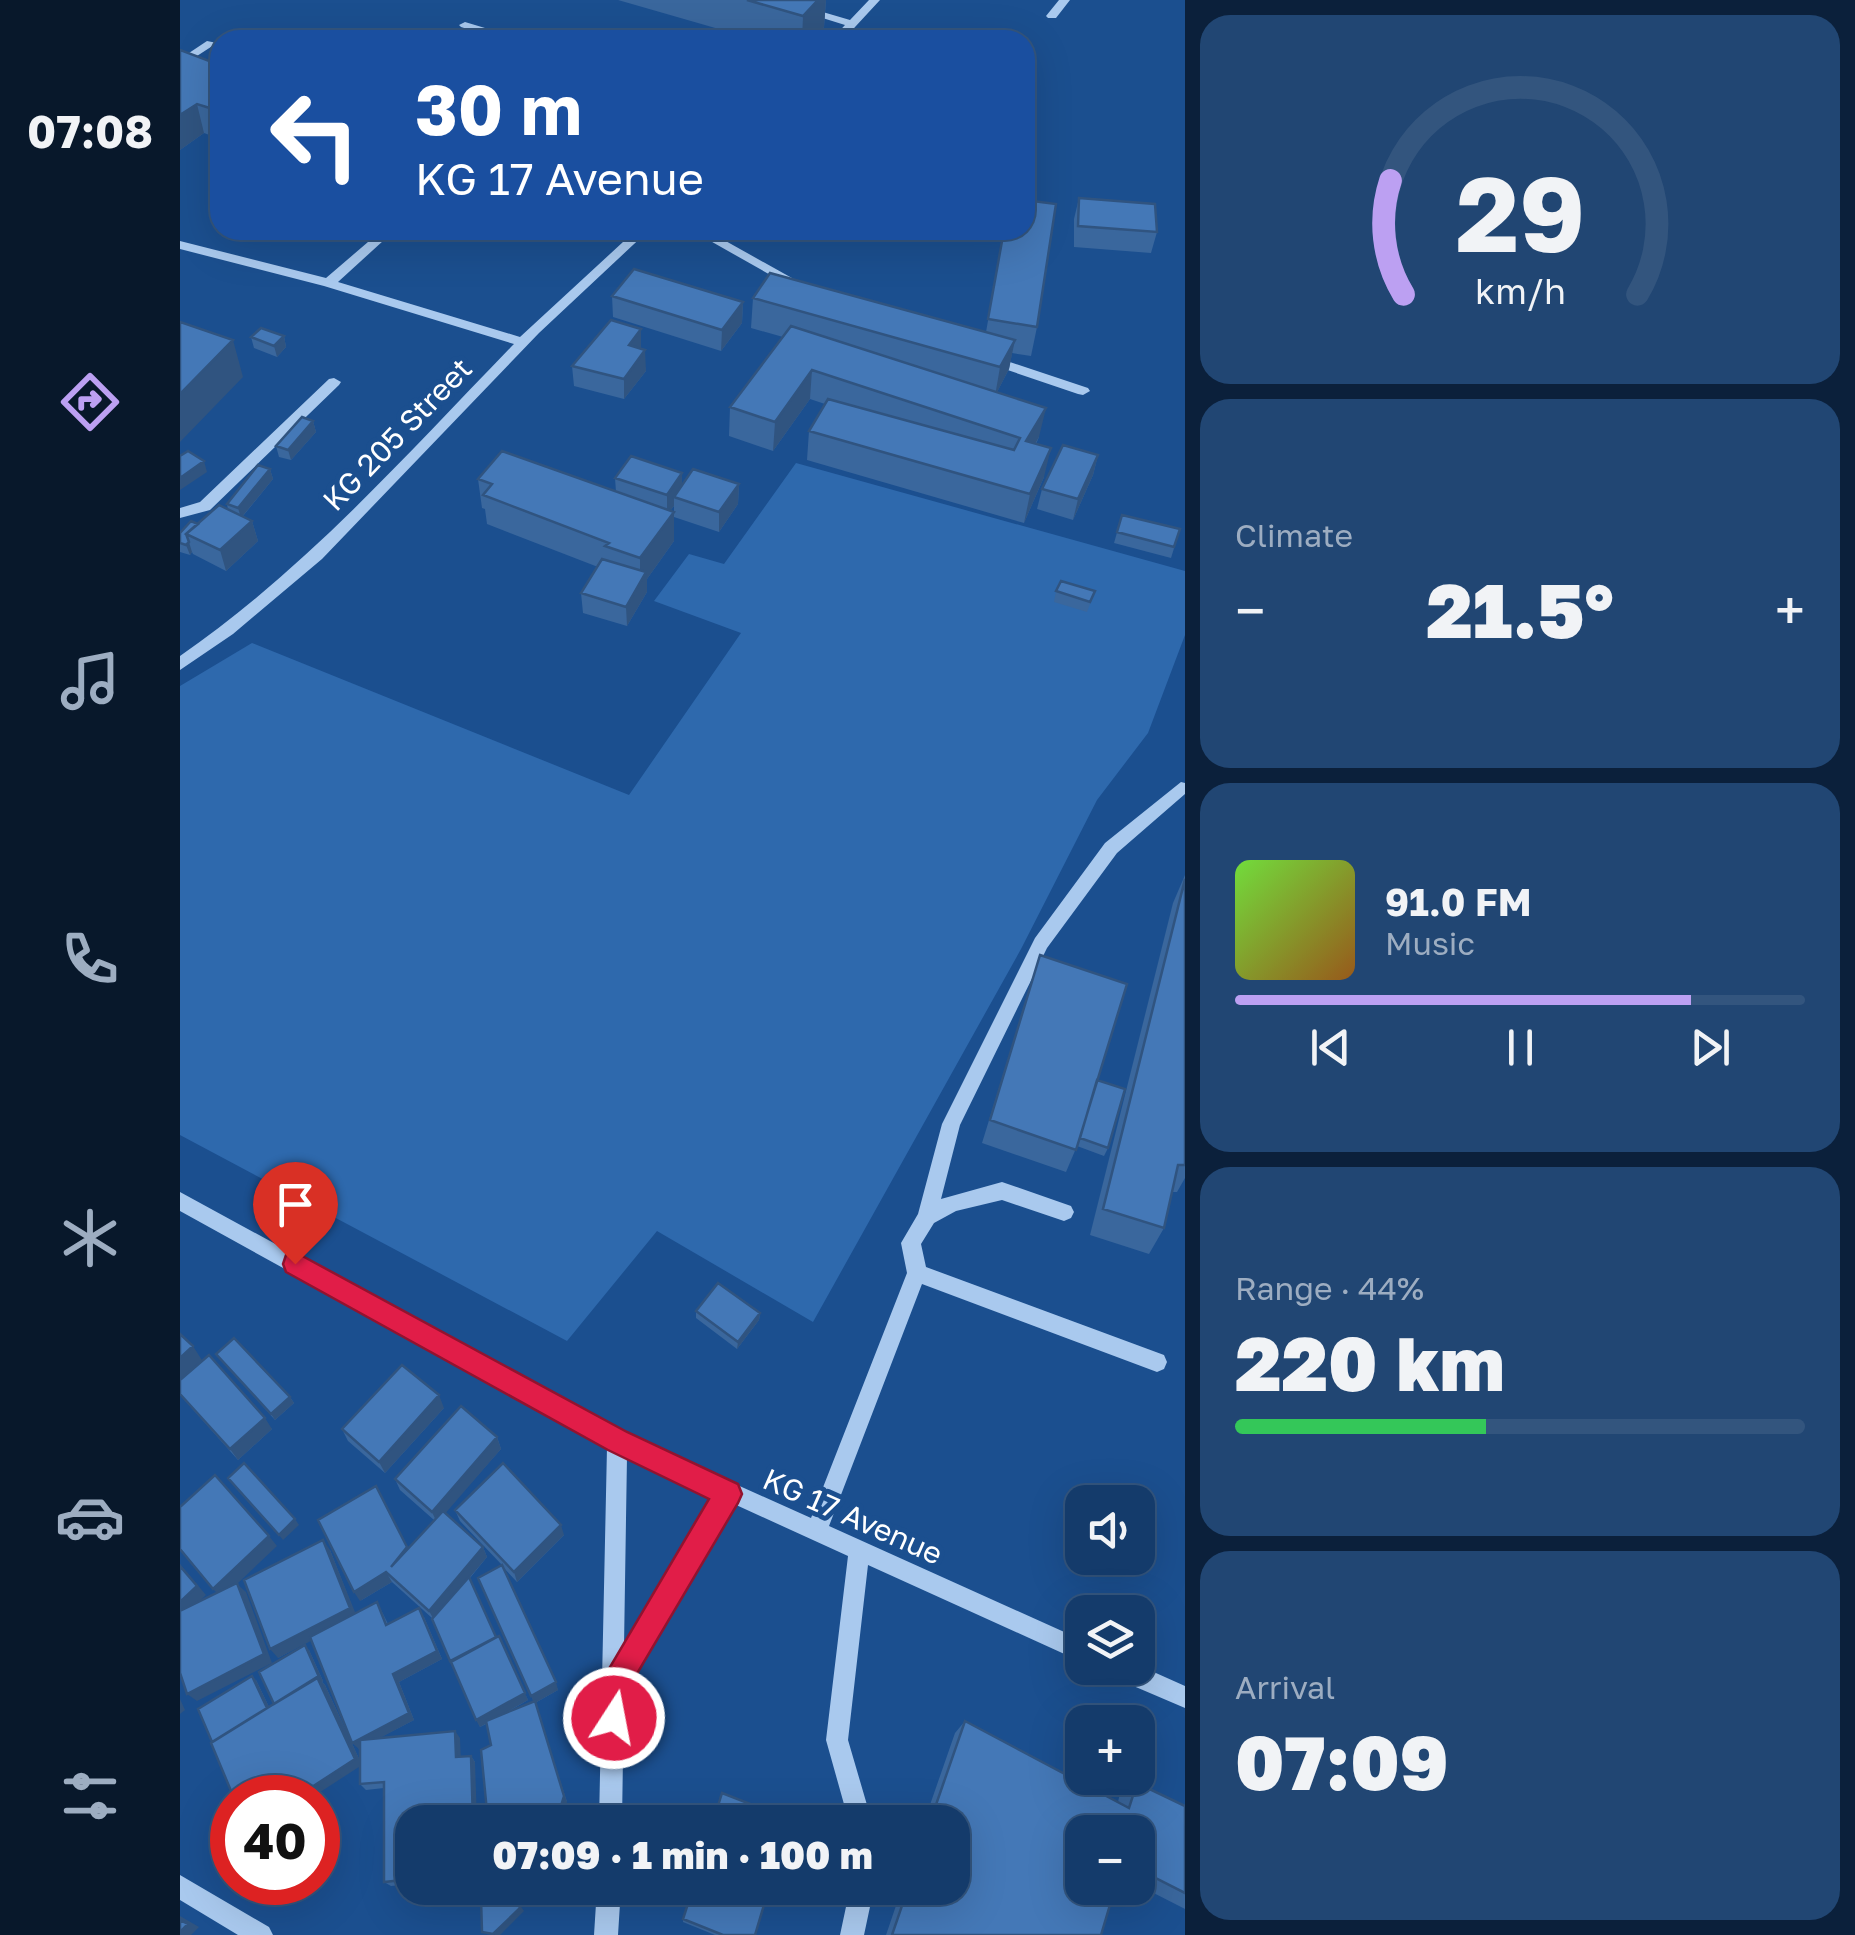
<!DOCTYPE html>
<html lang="en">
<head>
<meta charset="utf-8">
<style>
	:root { --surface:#143b6b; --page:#214673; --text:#f1f3f6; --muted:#9dadc1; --line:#33557e; --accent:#bca0f2 }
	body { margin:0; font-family:"Golos Text",sans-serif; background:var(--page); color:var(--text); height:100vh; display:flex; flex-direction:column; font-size:38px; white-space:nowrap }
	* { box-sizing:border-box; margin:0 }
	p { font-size:32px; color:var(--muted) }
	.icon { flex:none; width:55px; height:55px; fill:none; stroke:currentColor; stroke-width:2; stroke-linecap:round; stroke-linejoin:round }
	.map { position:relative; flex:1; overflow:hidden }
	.drawer { display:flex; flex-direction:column; gap:15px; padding:15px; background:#0b203b; width:670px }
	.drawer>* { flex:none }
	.hud { position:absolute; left:30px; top:30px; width:825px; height:210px; border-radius:30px; box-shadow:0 10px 40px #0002,0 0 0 2px var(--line); background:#1a4fa0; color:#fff; overflow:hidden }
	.controls { position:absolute; left:885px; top:1485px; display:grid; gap:20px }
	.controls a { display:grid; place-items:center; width:90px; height:90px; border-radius:20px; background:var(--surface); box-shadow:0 10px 40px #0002,0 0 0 2px var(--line); font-size:50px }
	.speed { position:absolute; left:30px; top:1775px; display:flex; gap:20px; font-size:50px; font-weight:700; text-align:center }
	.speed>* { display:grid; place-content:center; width:130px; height:130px; border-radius:50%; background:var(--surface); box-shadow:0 10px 40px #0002,0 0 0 2px var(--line); line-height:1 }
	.speed .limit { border:15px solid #d22; background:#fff; color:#111 }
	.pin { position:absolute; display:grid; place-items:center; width:85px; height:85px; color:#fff; margin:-102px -42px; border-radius:50% 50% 50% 0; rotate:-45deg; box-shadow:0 0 10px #0007 }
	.pin .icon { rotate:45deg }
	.me { position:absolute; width:110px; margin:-55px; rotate:11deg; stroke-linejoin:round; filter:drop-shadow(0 0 8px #0008) }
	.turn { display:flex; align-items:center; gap:35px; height:210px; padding:0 40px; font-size:45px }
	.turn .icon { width:130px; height:130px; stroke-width:2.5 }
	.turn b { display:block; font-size:70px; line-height:85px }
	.big { font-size:75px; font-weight:800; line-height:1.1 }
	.drawer .widget { flex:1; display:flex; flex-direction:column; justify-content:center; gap:15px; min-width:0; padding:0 35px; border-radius:30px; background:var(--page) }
	.drawer .dial { align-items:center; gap:0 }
	.dial svg { height:260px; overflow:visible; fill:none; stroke:var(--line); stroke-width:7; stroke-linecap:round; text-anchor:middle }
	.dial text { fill:var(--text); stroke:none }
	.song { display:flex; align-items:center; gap:30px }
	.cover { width:120px; height:120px; border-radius:15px; background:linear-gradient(135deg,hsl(100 70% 55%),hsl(30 70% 35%)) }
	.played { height:10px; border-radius:5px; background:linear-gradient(90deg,var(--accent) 80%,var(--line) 80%) }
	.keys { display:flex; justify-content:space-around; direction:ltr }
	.heat { display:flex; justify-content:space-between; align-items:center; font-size:55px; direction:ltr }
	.charge { height:15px; border-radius:8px; background:linear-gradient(90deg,#34c759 44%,var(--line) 0) }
	.trip { position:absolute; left:215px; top:1805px; width:575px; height:100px; border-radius:30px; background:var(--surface); box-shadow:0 10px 40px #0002,0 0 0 2px var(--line); font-weight:800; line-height:100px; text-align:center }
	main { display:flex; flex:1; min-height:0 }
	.menu { display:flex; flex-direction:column; width:180px; justify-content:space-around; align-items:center; background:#08182b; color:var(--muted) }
	.menu .icon { width:70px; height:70px }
	.menu .active { color:var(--accent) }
	.menu b { font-size:45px; color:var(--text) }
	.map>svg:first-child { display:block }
</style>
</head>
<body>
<main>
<nav class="menu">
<b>07:08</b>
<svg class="icon active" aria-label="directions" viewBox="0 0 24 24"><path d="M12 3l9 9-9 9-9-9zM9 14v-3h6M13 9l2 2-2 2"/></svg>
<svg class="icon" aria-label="music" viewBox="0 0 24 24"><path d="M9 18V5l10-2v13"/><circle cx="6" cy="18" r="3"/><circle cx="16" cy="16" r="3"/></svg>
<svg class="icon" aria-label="phone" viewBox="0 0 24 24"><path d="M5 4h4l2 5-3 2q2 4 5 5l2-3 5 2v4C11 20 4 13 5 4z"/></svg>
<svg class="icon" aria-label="climate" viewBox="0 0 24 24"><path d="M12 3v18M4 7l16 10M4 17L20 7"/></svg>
<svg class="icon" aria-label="car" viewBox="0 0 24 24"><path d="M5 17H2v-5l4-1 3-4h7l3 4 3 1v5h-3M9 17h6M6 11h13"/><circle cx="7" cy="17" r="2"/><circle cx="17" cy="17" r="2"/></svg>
<svg class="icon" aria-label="filters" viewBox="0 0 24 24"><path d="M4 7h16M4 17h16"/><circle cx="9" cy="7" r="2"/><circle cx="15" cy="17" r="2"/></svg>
</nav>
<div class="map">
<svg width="1005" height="1935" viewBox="0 0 1005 1935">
	<rect width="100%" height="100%" fill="#1b4f8f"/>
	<path fill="#2e69ad" d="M 616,463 L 1005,571 L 1005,635 L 968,733 L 917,800 L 841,949 L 633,1322 L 477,1231 L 387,1341 L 0,1135 L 0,686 L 72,643 L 449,795 L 561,633 L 474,601 L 509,554 L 544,564 Z"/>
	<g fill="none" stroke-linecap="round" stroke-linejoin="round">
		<path fill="#a9c9ee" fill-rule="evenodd" d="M 585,0 L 602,0 L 670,20 L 689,0 L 700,0 L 663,40 L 651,40 L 665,25 Z
			M 879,0 L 890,0 L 876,18 L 868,18 L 866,16 Z
			M 285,22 L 338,38 L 340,40 L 322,40 L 281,27 L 279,25 Z
			M 27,41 L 37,43 L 0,67 L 0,59 Z
			M 202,230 L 215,230 L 158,282 L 340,337 L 456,230 L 469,230 L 359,333 L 142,559 L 53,634 L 0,670 L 0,656 C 127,568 227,454 334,344 L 144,286 L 0,249 L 0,241 L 146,278 Z
			M 511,230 L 526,230 L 628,287 L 622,291 L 617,290 Z
			M 809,355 L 908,388 L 910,391 L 903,395 L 898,394 L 804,362 L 804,356 Z
			M 154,378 L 161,382 L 159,385 L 30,510 L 0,518 L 0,508 L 20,502 L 149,379 Z
			M 1001,782 L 1005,783 L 1005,794 L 937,853 L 867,948 L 780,1125 L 761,1199 L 822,1182 L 891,1206 L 894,1212 L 891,1218 L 884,1221 L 822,1200 L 776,1211 L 754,1223 L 741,1244 L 746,1267 L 984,1355 L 987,1362 L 984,1369 L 977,1372 L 742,1284 L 649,1526 L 902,1640 L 902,1662 L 688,1565 L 668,1740 L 692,1822 L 669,1822 L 646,1740 L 668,1556 L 554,1504 L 444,1691 L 442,1822 L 419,1822 L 427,1447 L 0,1211 L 0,1192 L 444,1434 L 631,1518 L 727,1273 L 721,1243 L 738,1214 L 762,1124 L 855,938 L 925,843 ZM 447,1456 L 535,1496 L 444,1647 Z
			M 958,1665 L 1005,1686 L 1005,1708 L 930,1676 L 927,1668 L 958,1668 Z
			M 0,1875 L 89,1927 L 93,1935 L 58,1935 L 0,1900 Z
			M 417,1888 L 441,1888 L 438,1935 L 414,1935 Z
			M 670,1888 L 694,1888 L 684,1935 L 660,1935 Z"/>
	</g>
	<path fill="#3a679d" d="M 438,0 L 646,0 L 644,27 L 632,40 L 577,40 Z
		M 0,50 L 40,65 L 40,139 L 24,133 L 0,150 Z
		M 899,198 L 977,232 L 971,253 L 894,247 L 894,219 Z
		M 824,230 L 857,327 L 851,356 L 832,353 L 829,369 L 817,392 L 859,437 L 856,444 L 864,477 L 844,523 L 627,460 L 629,431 L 645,404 L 630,399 L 593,451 L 549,436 L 550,407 L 603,337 L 571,328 L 573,298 L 806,332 Z
		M 432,296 L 563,302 L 562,323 L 541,351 L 433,317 Z
		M 461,329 L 461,349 L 466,371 L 444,399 L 394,386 L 392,366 Z
		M 104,336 L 106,347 L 97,357 L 74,348 L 71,337 Z
		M 133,421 L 136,432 L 111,460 L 99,457 L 96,446 Z
		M 918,455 L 913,475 L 893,520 L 857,509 L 862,489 Z
		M 90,469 L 93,479 L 63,516 L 72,521 L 78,541 L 46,571 L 13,554 L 12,552 L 10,555 L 0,552 L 0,533 L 48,510 L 47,504 Z
		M 435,478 L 502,484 L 559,484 L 558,504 L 539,532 L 494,517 L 494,506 L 490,511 L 494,541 L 467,579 L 467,592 L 447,626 L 403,613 L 401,593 L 418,567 L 307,524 L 305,509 L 302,508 L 298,479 L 436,492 Z
		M 942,515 L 1000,529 L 991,558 L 934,543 Z
		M 876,591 L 915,591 L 907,612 L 874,602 Z
		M 1005,875 L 1005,1178 L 997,1192 L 992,1192 L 984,1228 L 969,1254 L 910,1235 L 993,903 Z
		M 860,955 L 917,1080 L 928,1148 L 924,1156 L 897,1146 L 886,1172 L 802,1143 Z
		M 516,1311 L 580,1313 L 579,1320 L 557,1349 L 516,1318 Z
		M 0,1334 L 22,1361 L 92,1429 L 58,1460 L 0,1395 Z
		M 36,1354 L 110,1397 L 114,1403 L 95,1420 Z
		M 264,1408 L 205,1473 L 168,1441 L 162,1429 Z
		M 317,1437 L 321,1449 L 265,1512 L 303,1547 L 307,1557 L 290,1578 L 316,1637 L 348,1700 L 326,1713 L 354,1702 L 298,1578 L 322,1565 L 280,1521 L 275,1510 L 384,1535 L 337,1582 L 322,1566 L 378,1690 L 355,1703 L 387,1802 L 311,1745 L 306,1724 L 300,1727 L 252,1618 L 212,1582 L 180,1601 L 254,1520 L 220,1490 L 215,1479 Z
		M 150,1550 L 175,1614 L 197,1602 L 208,1624 L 244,1617 L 262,1659 L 219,1682 L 234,1720 L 199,1738 L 280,1738 L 280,1756 L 291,1756 L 295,1762 L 232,1822 L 232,1884 L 211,1886 L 204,1882 L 204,1788 L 186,1790 L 180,1784 L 180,1766 L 54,1798 L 76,1680 L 89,1707 L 94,1704 L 129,1650 L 143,1681 L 142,1682 L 145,1685 L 180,1761 L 180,1749 L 179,1749 L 131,1640 L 98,1658 Z
		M 785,1721 L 938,1802 L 940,1793 L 957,1783 L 1005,1806 L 1005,1909 L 958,1885 L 958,1832 L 902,1832 L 921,1935 L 706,1935 L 722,1888 L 772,1888 L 772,1822 L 744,1822 L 775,1733 Z
		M 503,1919 L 575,1935 L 535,1935 L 503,1922 Z"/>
	<path fill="#305480" d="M 638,0 L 646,0 L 644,27 L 632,40 L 622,40 L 623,16 Z
		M 17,104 L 24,133 L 0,150 L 0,115 Z
		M 40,104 L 40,137 L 33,109 Z
		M 563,302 L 562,323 L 541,351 L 542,330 Z
		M 461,329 L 461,350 L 449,345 Z
		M 104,336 L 106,347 L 97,357 L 94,346 Z
		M 53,340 L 63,377 L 0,442 L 0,394 Z
		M 835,340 L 829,369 L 815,396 L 820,367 Z
		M 465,350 L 466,371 L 444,399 L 444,379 Z
		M 632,370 L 630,399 L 593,451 L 595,422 Z
		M 866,408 L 859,437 L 840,470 L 846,441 Z
		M 133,421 L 136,432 L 111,460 L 108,450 Z
		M 871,448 L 864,477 L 844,523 L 850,494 Z
		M 918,455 L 913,475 L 893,520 L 898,499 Z
		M 24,461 L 27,472 L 0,490 L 0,478 Z
		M 90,469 L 93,479 L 61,518 L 58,508 Z
		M 502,473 L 502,493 L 494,497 L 494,506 L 487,515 L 487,495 Z
		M 559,484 L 558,504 L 539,532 L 539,512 Z
		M 494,512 L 494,541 L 467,579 L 467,592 L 447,626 L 446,607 L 460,582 L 460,558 Z
		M 72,521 L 78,541 L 46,571 L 40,550 Z
		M 9,542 L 12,552 L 10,555 L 6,545 Z
		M 580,1313 L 579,1320 L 557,1349 L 558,1342 Z
		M 13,1346 L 25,1365 L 0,1389 L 0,1358 Z
		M 259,1395 L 264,1408 L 205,1473 L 199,1462 Z
		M 110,1397 L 114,1403 L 95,1420 L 91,1414 Z
		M 85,1418 L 92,1429 L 58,1460 L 50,1449 Z
		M 317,1437 L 321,1449 L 257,1523 L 252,1512 Z
		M 115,1519 L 119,1525 L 103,1540 L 99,1535 Z
		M 381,1525 L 384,1535 L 337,1582 L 334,1572 Z
		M 89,1536 L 97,1546 L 57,1584 L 66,1592 L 92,1663 L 17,1701 L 7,1694 L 42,1598 L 33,1589 Z
		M 143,1540 L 150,1550 L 177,1617 L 98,1658 L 90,1649 Z
		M 303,1547 L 307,1557 L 254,1620 L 249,1611 Z
		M 0,1564 L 26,1595 L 0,1620 Z
		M 206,1572 L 212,1582 L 180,1601 L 174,1592 Z
		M 239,1608 L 262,1659 L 219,1682 L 234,1720 L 179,1749 L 172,1743 L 213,1674 Z
		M 125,1645 L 129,1650 L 143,1681 L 142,1682 L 145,1685 L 182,1765 L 131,1798 L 115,1798 Z
		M 72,1676 L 76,1680 L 92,1713 L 37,1746 Z
		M 376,1682 L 378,1690 L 355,1703 L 387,1802 L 381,1822 L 376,1822 L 354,1703 L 351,1696 Z
		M 345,1693 L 348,1700 L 300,1727 L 296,1720 Z
		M 0,1699 L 5,1710 L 0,1714 Z
		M 275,1731 L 280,1738 L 281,1763 L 276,1757 Z
		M 291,1756 L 295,1762 L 297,1822 L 293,1822 Z
		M 340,1888 L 347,1888 L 335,1898 L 344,1911 L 320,1935 L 314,1935 L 332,1894 Z
		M 0,1916 L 19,1927 L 11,1935 L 0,1935 Z"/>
	<path fill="#4478b7" stroke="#305480" stroke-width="2.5" d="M 567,0 L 638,0 L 623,16 Z
		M 0,50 L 40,65 L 40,104 L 33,109 L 17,104 L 0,115 Z
		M 899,198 L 975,204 L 977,232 L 898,226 Z
		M 845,200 L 876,204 L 857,327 L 808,319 L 824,230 L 845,230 Z
		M 454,269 L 563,302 L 542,330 L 432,296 Z
		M 590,273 L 835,340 L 820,367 L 573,298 Z
		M 431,320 L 461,329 L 449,345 L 465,350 L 444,379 L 392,366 Z
		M 0,322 L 53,340 L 0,394 Z
		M 611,326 L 866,408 L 846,441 L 871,448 L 850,494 L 629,431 L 648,399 L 834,450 L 840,438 L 632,370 L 595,422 L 550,407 Z
		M 81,328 L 104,336 L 94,346 L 71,337 Z
		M 122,417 L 133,421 L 108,450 L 96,446 Z
		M 883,445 L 918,455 L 898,499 L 862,489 Z
		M 8,451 L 24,461 L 0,478 L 0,456 Z
		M 322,451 L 494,512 L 460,558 L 425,546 L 429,543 L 303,495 L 312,484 L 298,479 Z
		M 451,456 L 502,473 L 487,495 L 435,478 Z
		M 78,465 L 90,469 L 58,508 L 47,504 Z
		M 513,469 L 559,484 L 539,512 L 494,497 Z
		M 39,505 L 72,521 L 40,550 L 6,534 Z
		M 942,515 L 1000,529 L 994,547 L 937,532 Z
		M 11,521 L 18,524 L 6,534 L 9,542 L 6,545 L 0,543 L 0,533 Z
		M 422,559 L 466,572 L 446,607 L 401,593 Z
		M 881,581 L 915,591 L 910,602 L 876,591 Z
		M 1005,879 L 1005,1165 L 998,1165 L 984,1228 L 923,1209 Z
		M 860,955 L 947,984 L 896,1150 L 810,1120 Z
		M 917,1080 L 945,1089 L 928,1148 L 900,1138 Z
		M 538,1283 L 580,1313 L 558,1342 L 516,1311 Z
		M 0,1334 L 13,1346 L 0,1358 Z
		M 54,1338 L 110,1397 L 91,1414 L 36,1354 Z
		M 29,1355 L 85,1418 L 50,1449 L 0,1394 L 0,1380 Z
		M 222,1365 L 259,1395 L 199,1462 L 162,1429 Z
		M 281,1406 L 317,1437 L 252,1512 L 215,1479 Z
		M 64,1463 L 115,1519 L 99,1535 L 48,1478 Z
		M 323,1463 L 381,1525 L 334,1572 L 275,1510 Z
		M 35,1475 L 89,1536 L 33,1589 L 0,1549 L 0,1507 Z
		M 196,1486 L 227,1547 L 211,1567 L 263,1511 L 303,1547 L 249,1611 L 206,1572 L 174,1592 L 138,1520 Z
		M 143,1540 L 170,1608 L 90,1649 L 64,1580 Z
		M 322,1565 L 376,1682 L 351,1696 L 298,1578 Z
		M 0,1566 L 17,1586 L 0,1602 Z
		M 289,1577 L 316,1637 L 270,1661 L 252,1619 Z
		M 57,1583 L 84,1654 L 7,1694 L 0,1673 L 0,1611 Z
		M 197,1602 L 206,1625 L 239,1608 L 257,1651 L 213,1674 L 229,1713 L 172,1743 L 130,1637 Z
		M 319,1636 L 345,1693 L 296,1720 L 271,1662 Z
		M 125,1645 L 139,1677 L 94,1704 L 79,1672 Z
		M 72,1676 L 87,1708 L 32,1742 L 18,1709 Z
		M 137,1677 L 175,1759 L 115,1798 L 54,1798 L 31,1743 Z
		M 355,1701 L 384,1796 L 376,1822 L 308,1822 L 301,1750 L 311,1745 L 306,1721 Z
		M 785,1721 L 949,1808 L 957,1783 L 1005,1806 L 1005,1893 L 958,1869 L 958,1832 L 902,1832 L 902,1888 L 935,1888 L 921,1935 L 712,1935 L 728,1888 L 772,1888 L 772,1822 L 750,1822 Z
		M 275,1731 L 276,1757 L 291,1756 L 293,1822 L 232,1822 L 232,1879 L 204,1882 L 204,1782 L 180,1784 L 180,1740 Z
		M 542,1793 L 609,1819 L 608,1822 L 533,1822 Z
		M 314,1888 L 340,1888 L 332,1894 L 340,1908 L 313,1934 L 302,1932 L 301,1898 Z
		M 513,1888 L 589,1888 L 575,1935 L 543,1935 L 503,1919 Z
		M 0,1920 L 8,1924 L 0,1932 Z"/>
	<path fill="#e11d48" stroke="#92132f" stroke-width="2.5" d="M 115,1252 L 447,1432 L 558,1484 L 562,1494 L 558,1503 L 449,1687 L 448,1718 L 444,1729 L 434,1733 L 423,1729 L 419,1718 L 420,1684 L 529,1499 L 428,1450 L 106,1272 L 103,1264 L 106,1255 Z"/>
	<g text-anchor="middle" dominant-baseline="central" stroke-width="10" stroke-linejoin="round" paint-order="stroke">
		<g font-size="30" fill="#fff" stroke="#1b4f8f">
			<text transform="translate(217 434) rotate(-46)">KG 205 Street</text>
			<text transform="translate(673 1516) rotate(24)">KG 17 Avenue</text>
		</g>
	</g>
</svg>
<div class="controls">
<a><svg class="icon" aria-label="sound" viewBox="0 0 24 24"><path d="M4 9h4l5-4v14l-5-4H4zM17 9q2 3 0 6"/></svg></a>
<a><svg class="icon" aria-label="layers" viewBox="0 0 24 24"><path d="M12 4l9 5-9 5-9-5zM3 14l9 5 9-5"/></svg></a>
<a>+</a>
<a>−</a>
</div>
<div class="speed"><div class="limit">40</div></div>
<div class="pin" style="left:115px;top:1264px;background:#d93025"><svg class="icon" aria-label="arrive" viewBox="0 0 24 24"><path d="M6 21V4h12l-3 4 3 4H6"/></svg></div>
<svg class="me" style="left:434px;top:1718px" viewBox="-20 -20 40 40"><circle r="17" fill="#e11d48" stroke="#fff" stroke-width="3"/><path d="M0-11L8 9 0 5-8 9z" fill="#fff"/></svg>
<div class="trip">07:09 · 1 min · 100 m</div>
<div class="hud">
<div class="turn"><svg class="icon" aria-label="left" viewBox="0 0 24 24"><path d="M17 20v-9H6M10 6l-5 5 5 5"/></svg><div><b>30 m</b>KG 17 Avenue</div></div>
</div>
</div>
<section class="drawer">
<div class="widget dial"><svg viewBox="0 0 100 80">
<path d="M14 69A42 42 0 1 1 86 69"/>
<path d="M14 69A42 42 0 0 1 10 34" stroke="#bca0f2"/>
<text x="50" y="56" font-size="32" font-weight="700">29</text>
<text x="50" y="72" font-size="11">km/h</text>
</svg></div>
<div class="widget"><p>Climate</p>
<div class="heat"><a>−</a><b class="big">21.5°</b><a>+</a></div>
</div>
<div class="widget">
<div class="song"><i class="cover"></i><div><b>91.0 FM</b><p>Music</p></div></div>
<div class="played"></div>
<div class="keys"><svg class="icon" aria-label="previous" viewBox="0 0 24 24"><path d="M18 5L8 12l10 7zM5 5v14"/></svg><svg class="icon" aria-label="pause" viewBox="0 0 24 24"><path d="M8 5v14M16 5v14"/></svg><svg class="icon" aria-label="next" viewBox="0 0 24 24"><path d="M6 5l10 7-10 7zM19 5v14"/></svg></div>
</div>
<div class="widget"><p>Range · 44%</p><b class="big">220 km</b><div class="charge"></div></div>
<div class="widget"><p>Arrival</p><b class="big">07:09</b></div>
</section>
</main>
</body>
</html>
